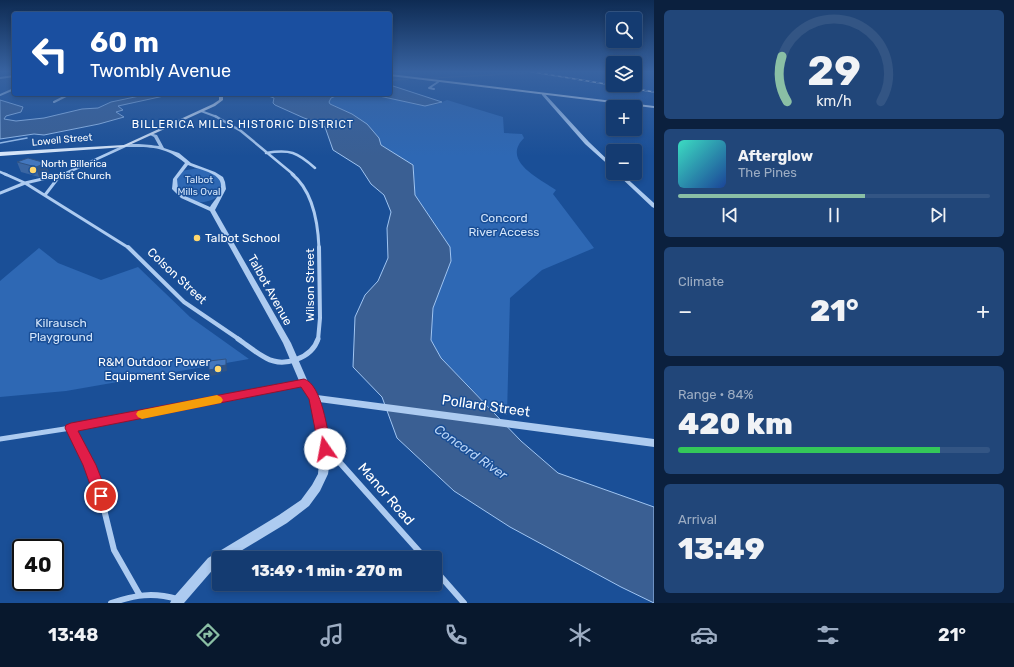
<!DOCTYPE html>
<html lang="en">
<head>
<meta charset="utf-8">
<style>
	:root { --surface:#143b71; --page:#214679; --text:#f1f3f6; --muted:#9dadc3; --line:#335584; --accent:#8abfa5 }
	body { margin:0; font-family:Rubik,sans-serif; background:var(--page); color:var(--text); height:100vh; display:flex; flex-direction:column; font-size:15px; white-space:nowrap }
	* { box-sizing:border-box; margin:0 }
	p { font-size:13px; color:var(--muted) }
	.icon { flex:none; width:22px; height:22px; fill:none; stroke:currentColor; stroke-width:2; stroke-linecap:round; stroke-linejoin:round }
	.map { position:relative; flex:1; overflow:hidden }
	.sheet { display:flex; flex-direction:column; gap:10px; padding:10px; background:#0b203e; width:360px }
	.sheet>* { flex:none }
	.hud { position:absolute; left:12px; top:12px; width:380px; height:84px; border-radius:4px; box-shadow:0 2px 6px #0003,0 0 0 1px var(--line); background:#1a4fa0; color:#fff; overflow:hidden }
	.tools { position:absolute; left:606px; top:12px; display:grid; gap:8px }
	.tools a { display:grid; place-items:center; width:36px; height:36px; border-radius:4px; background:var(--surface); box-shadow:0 2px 6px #0003,0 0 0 1px var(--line); font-size:20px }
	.speed { position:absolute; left:12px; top:539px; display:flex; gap:8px; font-size:20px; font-weight:700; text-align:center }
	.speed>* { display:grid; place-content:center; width:52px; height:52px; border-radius:50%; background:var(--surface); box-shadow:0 2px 6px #0003,0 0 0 1px var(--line); line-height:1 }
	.speed .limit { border:2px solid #111; border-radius:6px; background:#fff; color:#111 }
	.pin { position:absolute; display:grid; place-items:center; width:34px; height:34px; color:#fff; margin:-17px; border:2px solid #fff; border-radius:50%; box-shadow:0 1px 4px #0007 }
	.me { position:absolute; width:44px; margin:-22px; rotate:348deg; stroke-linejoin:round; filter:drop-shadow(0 0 3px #0008) }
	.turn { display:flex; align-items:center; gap:14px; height:84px; padding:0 12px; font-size:18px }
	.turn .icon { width:52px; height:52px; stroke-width:2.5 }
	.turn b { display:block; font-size:28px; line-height:34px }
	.big { font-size:30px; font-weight:800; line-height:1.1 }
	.sheet .card { flex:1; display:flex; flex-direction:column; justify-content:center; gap:6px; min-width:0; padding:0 14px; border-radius:6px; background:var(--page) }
	.sheet .dial { align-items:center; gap:0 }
	.dial svg { height:104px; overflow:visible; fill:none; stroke:var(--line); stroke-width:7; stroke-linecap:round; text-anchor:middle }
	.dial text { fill:var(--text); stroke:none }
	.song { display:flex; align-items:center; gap:12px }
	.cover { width:48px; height:48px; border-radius:6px; background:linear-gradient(135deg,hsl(170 70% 55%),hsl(220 70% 35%)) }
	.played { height:4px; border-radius:2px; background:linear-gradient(90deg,var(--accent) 60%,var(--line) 60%) }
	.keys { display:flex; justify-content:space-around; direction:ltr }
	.heat { display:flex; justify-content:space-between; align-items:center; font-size:22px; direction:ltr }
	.charge { height:6px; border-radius:3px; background:linear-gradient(90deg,#34c759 84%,var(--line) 0) }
	.trip { position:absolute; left:212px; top:551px; width:230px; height:40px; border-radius:4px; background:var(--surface); box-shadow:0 2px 6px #0003,0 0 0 1px var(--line); font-weight:800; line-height:40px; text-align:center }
	.menu { display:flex; height:64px; justify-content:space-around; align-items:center; background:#08182d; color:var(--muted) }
	.menu .icon { width:28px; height:28px }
	.menu .on { color:var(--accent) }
	.menu b { font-size:18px; color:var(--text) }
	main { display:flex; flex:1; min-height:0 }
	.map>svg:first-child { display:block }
</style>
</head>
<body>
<main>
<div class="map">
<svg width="654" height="603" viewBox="0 0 654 603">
	<rect width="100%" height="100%" fill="#1a4f97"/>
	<path fill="#2e68b4" d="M 341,94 L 370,94 L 425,106 L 438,104 L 447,100 L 503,117 L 504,133 L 522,134 L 524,138 C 501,161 539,178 556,190 L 553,194 L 594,248 L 542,270 L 510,298 L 507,415 L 494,412 L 441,358 L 431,340 L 433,308 L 451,261 L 450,247 L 415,195 L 413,165 L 381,145 L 379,138 L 352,114 L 330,104 L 329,102 L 331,98 Z
		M 199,168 L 211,172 L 223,181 L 220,195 C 210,203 193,206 182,197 C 179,193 176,187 173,183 L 181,171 Z
		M 39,248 L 58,263 L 101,280 L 138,267 L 190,317 L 249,359 L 66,391 L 0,397 L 0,281 Z"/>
	<path fill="#3a5f93" stroke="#a0c5f2" d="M 390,85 L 442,102 L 425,106 L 370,94 L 390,94 Z
		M 149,94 L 173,94 L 118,106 L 123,110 L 116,112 L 124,117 L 99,124 L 44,135 L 34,134 L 0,139 L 0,100 L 23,107 L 21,112 L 6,116 L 4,119 L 16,121 L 44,118 L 82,109 L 98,108 L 111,102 Z
		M 263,94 L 341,94 L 331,98 L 329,102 L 330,104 L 352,114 L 367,124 L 379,138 L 381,145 L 413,165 L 415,195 L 450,247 L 451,261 L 433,308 L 431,340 L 441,358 L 521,441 L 558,473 L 654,507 L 654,603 L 621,587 L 510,527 L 454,491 L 397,438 L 382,397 L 353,367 L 355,317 L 365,295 L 378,281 L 388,258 L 387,228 L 391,212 L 384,195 L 371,184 L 360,167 L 333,150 L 325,127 L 319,123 L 304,118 L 275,105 L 273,103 L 274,98 Z"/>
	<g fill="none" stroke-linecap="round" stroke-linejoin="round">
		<path stroke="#a0c5f2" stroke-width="1.5" d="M 0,143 L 27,138"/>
		<path fill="#3a5f93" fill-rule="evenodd" d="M 537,71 L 552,71 L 538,73 Z
			M 526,72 L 527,74 L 427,79 L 425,78 Z
			M 409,78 L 408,80 L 390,81 L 390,79 Z"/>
		<path stroke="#adcbf0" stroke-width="2" d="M 0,78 L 14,76
			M 434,89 L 429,88 L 438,82
			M 0,95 L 14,89
			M 54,102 L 70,94
			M 201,111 L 217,117"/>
		<path stroke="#adcbf0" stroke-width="2.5" d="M 215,116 L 241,131 L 294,175
			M 266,153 C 290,149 297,152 315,168
			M 0,172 L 7,175
			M 62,175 L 125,146"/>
		<path stroke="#adcbf0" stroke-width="3" d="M 5,174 L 25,183 L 129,248
			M 292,174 C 313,191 318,223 319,248
			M 0,193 L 25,183 L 64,174
			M 45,195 L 58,178"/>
		<path stroke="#adcbf0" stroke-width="4" d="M 128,247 L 184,302 L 240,340
			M 318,340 L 320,318 L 319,247"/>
		<path stroke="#adcbf0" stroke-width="5" d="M 238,339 C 247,345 256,353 266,358 C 284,368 312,358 318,339
			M 71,428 L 85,457
			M 0,439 L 71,428 L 304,383
			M 327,450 L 336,457"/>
		<path stroke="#adcbf0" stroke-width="6" d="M 84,456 L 98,485 L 114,550 L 139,594
			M 334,456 L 425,558
			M 435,570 L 464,603
			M 111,603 C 135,595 153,592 177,599"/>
		<path fill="#adcbf0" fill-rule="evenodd" d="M 542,93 L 544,93 L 589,142 L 613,165 L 613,169 L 585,144 L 542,95 Z
			M 150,133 L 157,135 L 164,148 L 179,153 L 191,163 L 215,172 L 223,177 L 225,182 L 226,189 L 215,210 L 291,343 L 308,382 L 317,395 L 654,439 L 654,447 L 319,402 L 330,449 L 330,460 L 328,474 L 320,491 L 309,506 L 287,523 L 229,558 L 219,558 L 219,564 L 216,566 L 184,603 L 170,603 L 172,599 L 208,558 L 279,515 L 301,500 L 312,485 L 318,474 L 320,449 L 310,399 L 300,383 L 283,343 L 210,211 L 181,198 L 172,189 L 173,179 L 185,163 C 165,146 150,147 125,147 L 123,146 C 131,142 150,145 159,146 L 154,137 L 150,135 ZM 188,165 C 199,170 227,173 220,191 C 218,197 213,202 210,207 L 185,196 L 178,189 L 177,179 Z
			M 616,173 L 621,173 L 654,203 L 654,208 L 652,207 Z"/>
		<path fill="#dbe9fb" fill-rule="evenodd" d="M 390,74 L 654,106 L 654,108 L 390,76 Z
			M 219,94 L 223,94 L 223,100 L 215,106 L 125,147 L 0,156 L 0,152 L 124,145 L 213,104 L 219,100 Z"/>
		<g stroke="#fff" stroke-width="1.5">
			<path id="rail" d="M 527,71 L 654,92"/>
		</g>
		<use href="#rail" stroke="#1a4f97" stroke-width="1" stroke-dasharray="3.5" stroke-linecap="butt"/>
	</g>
	<path fill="#3a66a3" d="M 28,158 L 49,172 L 39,177 L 21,172 L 17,162 Z"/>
	<path fill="#2f5385" d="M 46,163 L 49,172 L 39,177 L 36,167 Z
		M 226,359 L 227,371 L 221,372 L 220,366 Z
		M 220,368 L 221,374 L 211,376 L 209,370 Z"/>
	<path fill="#4377be" stroke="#2f5385" d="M 28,158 L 46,163 L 36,167 L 17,162 Z
		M 226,359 L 226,365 L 220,366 L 220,368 L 209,370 L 209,361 Z"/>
	<linearGradient id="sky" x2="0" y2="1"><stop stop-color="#0e2b53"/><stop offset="0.46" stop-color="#3863a1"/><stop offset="1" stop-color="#3863a1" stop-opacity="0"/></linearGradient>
	<rect width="654" height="156" fill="url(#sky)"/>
	<path fill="#e11d48" stroke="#92132f" d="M 304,379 C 322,384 328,433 331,449 L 330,453 L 325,454 L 321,453 L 319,449 L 309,399 L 301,387 L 78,431 L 96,465 L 108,496 L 106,501 L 101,503 L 96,501 L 83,465 L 65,428 L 66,425 L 71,423 Z"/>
	<path fill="#f59e0b" d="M 217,395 L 221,397 L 223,400 L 221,403 L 142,419 L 138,417 L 136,414 L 138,411 L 142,410 Z"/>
	<g fill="#ffd76d" stroke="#1a4f97" stroke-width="1.5">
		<circle cx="33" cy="170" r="4"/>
		<circle cx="197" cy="238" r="4"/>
		<circle cx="218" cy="369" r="4"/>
	</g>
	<g text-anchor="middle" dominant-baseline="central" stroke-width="3" stroke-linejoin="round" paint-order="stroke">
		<g font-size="10" fill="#fff" stroke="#1a4f97">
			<text transform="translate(62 140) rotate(-5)">Lowell Street</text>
		</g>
		<g font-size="10" fill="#fff" stroke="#1a4f97" text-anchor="start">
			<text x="41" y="164">North Billerica<tspan x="41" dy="12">Baptist Church</tspan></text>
		</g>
		<g font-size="10" fill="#d4e6fb" stroke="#1a4f97">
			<text x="199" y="180">Talbot<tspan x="199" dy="12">Mills Oval</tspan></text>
		</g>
		<g font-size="11" letter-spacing="1" fill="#fff" stroke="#1a4f97">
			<text x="243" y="124">BILLERICA MILLS HISTORIC DISTRICT</text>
		</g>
		<g font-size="12" fill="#d4e6fb" stroke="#1a4f97">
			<text x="504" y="218">Concord<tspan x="504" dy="14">River Access</tspan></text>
			<text x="61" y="323">Kilrausch<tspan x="61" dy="14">Playground</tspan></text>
		</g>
		<g font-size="12" fill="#fff" stroke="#1a4f97" text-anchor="start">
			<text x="205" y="238">Talbot School</text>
			<text x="210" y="362" text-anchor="end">R&amp;M Outdoor Power<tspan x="210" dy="14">Equipment Service</tspan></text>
		</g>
		<g font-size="12" fill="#fff" stroke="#1a4f97">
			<text transform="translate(177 276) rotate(43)">Colson Street</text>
			<text transform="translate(310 285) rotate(-90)">Wilson Street</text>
			<text transform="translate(270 290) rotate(61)">Talbot Avenue</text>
		</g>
		<g font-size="13" font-style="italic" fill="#bad5f7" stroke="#1a4f97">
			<text transform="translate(471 452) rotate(35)">Concord River</text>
		</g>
		<g font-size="14" fill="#fff" stroke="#1a4f97">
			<text transform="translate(486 406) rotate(8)">Pollard Street</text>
			<text transform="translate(386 494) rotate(49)">Manor Road</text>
		</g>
	</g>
</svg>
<div class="tools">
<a><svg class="icon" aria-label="search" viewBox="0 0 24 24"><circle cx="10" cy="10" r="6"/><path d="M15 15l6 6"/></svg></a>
<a><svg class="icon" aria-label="layers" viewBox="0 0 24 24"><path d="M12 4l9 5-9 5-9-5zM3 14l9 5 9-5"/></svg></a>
<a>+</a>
<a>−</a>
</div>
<div class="speed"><div class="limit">40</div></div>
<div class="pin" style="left:101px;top:496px;background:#d93025"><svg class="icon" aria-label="arrive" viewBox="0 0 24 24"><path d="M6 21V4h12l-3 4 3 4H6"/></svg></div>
<svg class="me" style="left:325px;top:449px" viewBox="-20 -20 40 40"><circle r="19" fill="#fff"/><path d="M0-13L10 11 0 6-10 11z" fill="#e11d48"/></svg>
<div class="trip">13:49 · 1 min · 270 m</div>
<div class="hud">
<div class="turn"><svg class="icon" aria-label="left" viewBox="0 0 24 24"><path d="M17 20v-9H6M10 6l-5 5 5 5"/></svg><div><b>60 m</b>Twombly Avenue</div></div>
</div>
</div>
<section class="sheet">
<div class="card dial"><svg viewBox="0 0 100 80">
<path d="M14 69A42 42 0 1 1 86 69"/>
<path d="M14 69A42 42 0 0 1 10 34" stroke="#8abfa5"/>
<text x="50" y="56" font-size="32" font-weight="700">29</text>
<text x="50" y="72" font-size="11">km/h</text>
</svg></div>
<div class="card">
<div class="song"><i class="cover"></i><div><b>Afterglow</b><p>The Pines</p></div></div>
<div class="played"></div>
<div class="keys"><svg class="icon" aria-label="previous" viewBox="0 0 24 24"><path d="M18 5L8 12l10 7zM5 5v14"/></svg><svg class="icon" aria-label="pause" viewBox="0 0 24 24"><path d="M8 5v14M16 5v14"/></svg><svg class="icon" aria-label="next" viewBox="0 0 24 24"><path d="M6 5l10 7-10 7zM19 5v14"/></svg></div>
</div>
<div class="card"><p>Climate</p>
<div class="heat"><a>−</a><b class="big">21°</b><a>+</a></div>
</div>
<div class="card"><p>Range · 84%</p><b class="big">420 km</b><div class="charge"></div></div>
<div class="card"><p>Arrival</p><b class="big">13:49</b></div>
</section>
</main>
<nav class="menu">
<b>13:48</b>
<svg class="icon on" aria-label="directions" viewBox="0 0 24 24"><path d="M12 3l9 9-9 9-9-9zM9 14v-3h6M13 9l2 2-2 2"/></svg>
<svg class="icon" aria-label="music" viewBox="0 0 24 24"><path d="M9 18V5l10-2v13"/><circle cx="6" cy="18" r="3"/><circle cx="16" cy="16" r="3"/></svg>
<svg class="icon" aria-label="phone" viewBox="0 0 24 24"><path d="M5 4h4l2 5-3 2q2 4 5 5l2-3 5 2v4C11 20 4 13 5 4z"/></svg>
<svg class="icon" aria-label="climate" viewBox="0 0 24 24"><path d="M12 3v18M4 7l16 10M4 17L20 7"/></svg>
<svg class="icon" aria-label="car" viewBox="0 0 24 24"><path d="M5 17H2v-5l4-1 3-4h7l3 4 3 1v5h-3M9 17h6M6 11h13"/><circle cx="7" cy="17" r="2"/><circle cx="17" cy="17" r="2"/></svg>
<svg class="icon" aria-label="filters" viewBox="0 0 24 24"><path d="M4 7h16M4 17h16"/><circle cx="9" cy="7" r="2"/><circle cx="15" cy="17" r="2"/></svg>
<b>21°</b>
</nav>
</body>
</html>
